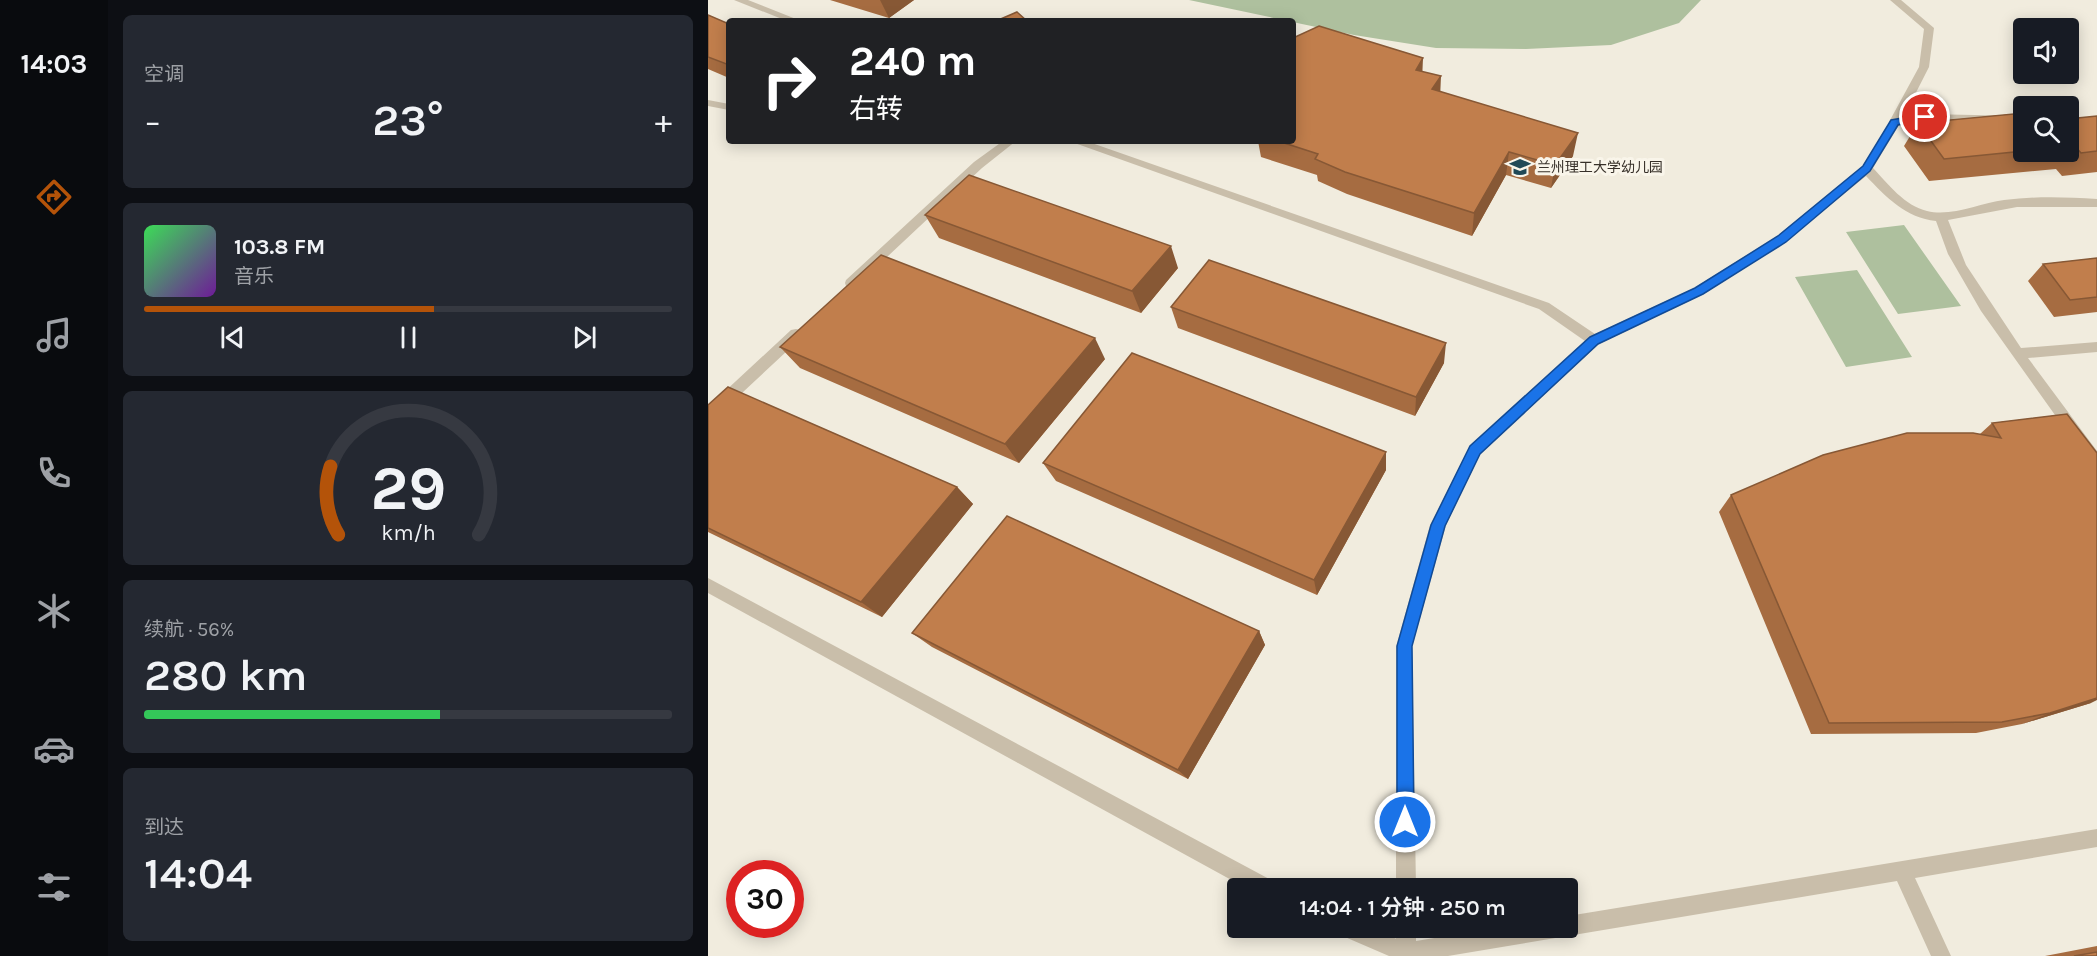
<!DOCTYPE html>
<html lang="zh">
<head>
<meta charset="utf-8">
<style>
	:root { --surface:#171b24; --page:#242831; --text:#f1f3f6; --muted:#9ea1a6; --line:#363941; --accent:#b45309 }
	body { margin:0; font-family:Karla,"Noto Sans SC",sans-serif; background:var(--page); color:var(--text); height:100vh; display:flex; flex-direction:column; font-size:22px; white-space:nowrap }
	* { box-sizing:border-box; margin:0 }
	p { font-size:20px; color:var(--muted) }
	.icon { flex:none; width:33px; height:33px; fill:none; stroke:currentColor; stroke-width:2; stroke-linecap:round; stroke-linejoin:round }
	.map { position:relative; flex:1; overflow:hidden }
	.panel { display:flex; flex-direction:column; gap:15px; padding:15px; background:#0d0f14; width:600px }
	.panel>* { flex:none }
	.banner { position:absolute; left:18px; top:18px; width:570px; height:126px; border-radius:6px; box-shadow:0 3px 15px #0003; background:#202124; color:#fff; overflow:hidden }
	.controls { position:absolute; left:1305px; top:18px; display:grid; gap:12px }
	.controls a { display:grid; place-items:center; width:66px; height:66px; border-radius:6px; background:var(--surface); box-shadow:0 3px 15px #0003; font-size:30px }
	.speed { position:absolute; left:18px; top:860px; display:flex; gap:12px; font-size:30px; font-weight:700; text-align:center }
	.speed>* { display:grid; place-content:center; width:78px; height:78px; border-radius:50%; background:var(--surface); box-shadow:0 3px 15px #0003; line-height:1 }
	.speed .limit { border:9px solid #d22; background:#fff; color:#111 }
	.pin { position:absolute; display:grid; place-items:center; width:51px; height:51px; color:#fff; margin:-26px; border:3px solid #fff; border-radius:50%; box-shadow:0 2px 6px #0007 }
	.me { position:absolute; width:66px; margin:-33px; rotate:0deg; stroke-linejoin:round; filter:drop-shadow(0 0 4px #0008) }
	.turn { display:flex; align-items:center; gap:21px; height:126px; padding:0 24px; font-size:27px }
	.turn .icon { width:78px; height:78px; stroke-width:2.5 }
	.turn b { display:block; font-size:42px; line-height:51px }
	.big { font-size:45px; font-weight:600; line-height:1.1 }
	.panel .card { flex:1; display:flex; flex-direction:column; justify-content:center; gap:9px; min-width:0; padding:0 21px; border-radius:9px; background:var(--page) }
	.panel .dial { align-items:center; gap:0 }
	.dial svg { height:156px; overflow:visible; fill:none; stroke:var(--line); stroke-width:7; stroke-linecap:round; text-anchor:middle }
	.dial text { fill:var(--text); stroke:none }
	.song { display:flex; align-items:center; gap:18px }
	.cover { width:72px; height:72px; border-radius:9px; background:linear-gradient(135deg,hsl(130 70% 55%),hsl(280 70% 35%)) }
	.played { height:6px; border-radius:3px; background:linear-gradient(90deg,var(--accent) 55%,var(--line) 55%) }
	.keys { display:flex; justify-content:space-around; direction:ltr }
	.heat { display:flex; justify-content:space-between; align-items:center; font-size:33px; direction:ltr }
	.charge { height:9px; border-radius:4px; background:linear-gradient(90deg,#34c759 56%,var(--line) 0) }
	.trip { position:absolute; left:519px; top:878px; width:351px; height:60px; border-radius:6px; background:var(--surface); box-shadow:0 3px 15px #0003; font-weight:600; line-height:60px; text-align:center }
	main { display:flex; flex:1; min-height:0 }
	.menu { display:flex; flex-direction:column; width:108px; justify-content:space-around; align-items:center; background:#090b0e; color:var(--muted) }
	.menu .icon { width:42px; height:42px }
	.menu .active { color:var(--accent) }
	.menu b { font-size:27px; color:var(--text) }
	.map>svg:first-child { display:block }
</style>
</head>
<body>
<main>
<nav class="menu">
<b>14:03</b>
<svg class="icon active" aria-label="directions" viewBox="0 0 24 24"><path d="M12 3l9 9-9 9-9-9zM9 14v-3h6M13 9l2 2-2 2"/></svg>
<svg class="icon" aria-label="music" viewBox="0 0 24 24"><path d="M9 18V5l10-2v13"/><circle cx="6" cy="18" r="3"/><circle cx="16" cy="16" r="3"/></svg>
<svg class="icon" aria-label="phone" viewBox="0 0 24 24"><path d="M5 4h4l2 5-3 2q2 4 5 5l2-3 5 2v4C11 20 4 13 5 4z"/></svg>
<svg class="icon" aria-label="climate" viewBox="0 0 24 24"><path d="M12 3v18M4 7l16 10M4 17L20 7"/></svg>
<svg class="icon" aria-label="car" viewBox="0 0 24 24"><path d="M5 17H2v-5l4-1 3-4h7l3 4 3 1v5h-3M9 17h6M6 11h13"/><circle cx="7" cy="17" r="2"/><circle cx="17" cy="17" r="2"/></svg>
<svg class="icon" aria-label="filters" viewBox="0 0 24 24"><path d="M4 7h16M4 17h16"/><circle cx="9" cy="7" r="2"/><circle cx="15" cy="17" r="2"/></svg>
</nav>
<section class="panel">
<div class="card"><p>空调</p>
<div class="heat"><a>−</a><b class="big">23°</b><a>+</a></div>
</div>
<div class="card">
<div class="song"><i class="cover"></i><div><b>103.8 FM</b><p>音乐</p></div></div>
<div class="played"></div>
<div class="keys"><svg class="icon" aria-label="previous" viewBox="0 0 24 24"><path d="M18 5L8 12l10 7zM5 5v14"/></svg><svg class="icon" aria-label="pause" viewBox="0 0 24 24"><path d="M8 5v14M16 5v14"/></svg><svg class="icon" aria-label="next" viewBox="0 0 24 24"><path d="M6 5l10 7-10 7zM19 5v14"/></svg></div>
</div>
<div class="card dial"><svg viewBox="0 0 100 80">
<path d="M14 69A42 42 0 1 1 86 69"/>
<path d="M14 69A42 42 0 0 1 10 34" stroke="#b45309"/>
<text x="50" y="56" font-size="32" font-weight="700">29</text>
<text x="50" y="72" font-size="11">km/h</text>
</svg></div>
<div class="card"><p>续航 · 56%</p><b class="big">280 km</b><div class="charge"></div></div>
<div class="card"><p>到达</p><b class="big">14:04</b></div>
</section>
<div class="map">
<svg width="1389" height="956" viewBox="0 0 1389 956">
	<rect width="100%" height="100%" fill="#f1ecde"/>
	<path fill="#aec09e" d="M 481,0 L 993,0 L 971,23 L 903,45 L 818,49 L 728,48 L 646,35 Z
		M 1196,225 L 1253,306 L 1190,314 L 1138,232 Z
		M 1149,270 L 1204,357 L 1138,367 L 1087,277 Z"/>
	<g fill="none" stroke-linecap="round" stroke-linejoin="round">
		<path fill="#c9beaa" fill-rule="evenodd" d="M 1182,0 L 1193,0 L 1226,28 L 1221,67 L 1193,122 L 1187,126 L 1181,122 L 1211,67 L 1216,29 Z
			M 295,141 L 308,141 L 274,168 L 148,286 L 138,286 L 137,283 L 138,280 L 266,162 Z
			M 88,329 L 93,330 L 95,334 L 93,338 L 5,420 L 0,422 L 0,407 L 83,330 Z
			M 0,578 L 565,881 L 568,888 L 538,888 L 0,593 Z
			M 627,927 L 661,927 L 705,946 L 708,953 L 707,956 L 681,956 L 630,934 Z"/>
		<path fill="#c9beaa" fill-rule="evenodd" d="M 26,0 L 40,0 L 93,21 L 79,21 Z
			M 0,100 L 21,104 L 21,110 L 0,106 Z
			M 1217,114 L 1316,116 L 1316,122 L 1217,120 L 1191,125 L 1165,168 C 1180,184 1197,206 1219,211 C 1244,217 1272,203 1296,200 C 1327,196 1358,197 1389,199 L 1389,207 L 1309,207 L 1240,220 L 1258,265 L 1313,348 L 1389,342 L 1389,352 L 1320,358 L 1389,451 L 1389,469 L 1384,467 L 1273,311 L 1240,254 L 1228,221 C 1198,218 1178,197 1158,176 L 1077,242 L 996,294 L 891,344 L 772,454 L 738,525 L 704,647 L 708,888 L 688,888 L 688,647 L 722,525 L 762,446 L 877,341 L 831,309 L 361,141 L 378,141 L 841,303 L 887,334 L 986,288 L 1069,236 L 1155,166 L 1183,120 Z
			M 1389,829 L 1389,847 L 1207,878 L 1243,956 L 1223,956 L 1189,881 L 740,956 L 688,956 L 688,927 L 708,927 L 708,941 L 793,927 L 860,927 L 860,916 Z"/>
	</g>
	<path fill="#a66c41" d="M 122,0 L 206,0 L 181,18 Z
		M 0,15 L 21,24 L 21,78 L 0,69 Z
		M 714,71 L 732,92 L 865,156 L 843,188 L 798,175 L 764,236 L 639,194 L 610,181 L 609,175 L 553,157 L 550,141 L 585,141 Z
		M 1316,113 L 1316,152 L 1360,152 L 1360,119 L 1389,116 L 1389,172 L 1354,176 L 1348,169 L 1221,181 L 1196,146 L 1210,123 Z
		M 217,215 L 470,268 L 433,313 L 231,238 Z
		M 1389,258 L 1389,312 L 1346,317 L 1320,281 L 1335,264 Z
		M 463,307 L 736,363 L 707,416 L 470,328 Z
		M 72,347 L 397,359 L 311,463 L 92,368 Z
		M 0,405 L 249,487 L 265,504 L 174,617 L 0,532 Z
		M 1359,414 L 1383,703 L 1314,724 L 1268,733 L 1103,734 L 1011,512 L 1023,495 L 1272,434 L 1284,423 Z
		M 335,463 L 678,470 L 609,595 L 348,481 Z
		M 551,631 L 557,645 L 480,779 L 224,647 L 204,633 Z
		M 1389,946 L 1389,956 L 1337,956 Z"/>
	<path fill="#875835" d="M 172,0 L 206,0 L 181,18 Z
		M 715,58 L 714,81 L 708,70 Z
		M 733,76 L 732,99 L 724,89 Z
		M 870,133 L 865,156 L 843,188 L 847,165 Z
		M 801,152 L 798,175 L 764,236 L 766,213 Z
		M 463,246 L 470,268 L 433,313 L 424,291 Z
		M 387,338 L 397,359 L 311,463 L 297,444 Z
		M 738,343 L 736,363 L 707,416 L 708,397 Z
		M 678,452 L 678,470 L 609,595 L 606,580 Z
		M 249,487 L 265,504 L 174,617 L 153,602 Z
		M 551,631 L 557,645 L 480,779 L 470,770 Z
		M 1389,698 L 1389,700 L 1383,703 L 1314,724 L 1342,713 Z"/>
	<path fill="#c17e4c" stroke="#875835" stroke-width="1.5" d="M 309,12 L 319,21 L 288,21 Z
		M 0,15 L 21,24 L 21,65 L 0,57 Z
		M 611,26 L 715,58 L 708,70 L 733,76 L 724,89 L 870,133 L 847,165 L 801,152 L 766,213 L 637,172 L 607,159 L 610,154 L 570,141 L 585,141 L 585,38 Z
		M 1316,113 L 1316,151 L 1236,159 L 1210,123 Z
		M 1389,116 L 1389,151 L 1373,153 L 1367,146 L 1360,146 L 1360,119 Z
		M 261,175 L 463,246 L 424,291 L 217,215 Z
		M 173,255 L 387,338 L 297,444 L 72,347 Z
		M 1389,258 L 1389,297 L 1362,300 L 1335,264 Z
		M 501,260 L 738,343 L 708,397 L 463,307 Z
		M 424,353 L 678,452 L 606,580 L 335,463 Z
		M 20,387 L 249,487 L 153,602 L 0,528 L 0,405 Z
		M 1359,414 L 1389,453 L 1389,698 L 1342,713 L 1294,722 L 1121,723 L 1023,495 L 1115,455 L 1199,433 L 1265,433 L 1293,438 L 1284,423 Z
		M 299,516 L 551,631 L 470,770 L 204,633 Z
		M 1389,952 L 1389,956 L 1366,956 Z"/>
	<path fill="#1a73e8" stroke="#114b97" stroke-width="1.5" d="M 1217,114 L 1220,115 L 1220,120 L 1190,125 L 1162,171 L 1078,242 L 995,294 L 890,344 L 772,454 L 737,526 L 704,646 L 706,822 L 703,828 L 697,831 L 691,828 L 689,822 L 689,646 L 723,525 L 762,446 L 882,337 L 987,288 L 1070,236 L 1155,166 L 1183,120 Z"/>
	<defs>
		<g id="school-bare" transform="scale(1.62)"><path d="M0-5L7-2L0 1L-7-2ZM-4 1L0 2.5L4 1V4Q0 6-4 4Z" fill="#204957" stroke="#f9f5ea" stroke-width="2.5" paint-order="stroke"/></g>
	</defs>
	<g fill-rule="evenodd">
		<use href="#school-bare" x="812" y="167"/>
	</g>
	<g text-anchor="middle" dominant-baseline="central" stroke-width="6" stroke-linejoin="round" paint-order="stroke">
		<g font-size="14" fill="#373029" stroke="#f9f5ea" text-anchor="start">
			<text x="829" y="167">兰州理工大学幼儿园</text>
		</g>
	</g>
</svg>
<div class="controls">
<a><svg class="icon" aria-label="sound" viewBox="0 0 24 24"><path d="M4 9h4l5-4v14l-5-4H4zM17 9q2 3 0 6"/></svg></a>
<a><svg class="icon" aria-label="search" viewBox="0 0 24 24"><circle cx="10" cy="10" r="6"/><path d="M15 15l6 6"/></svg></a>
</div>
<div class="speed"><div class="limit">30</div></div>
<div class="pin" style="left:1217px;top:117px;background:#d93025"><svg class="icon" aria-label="arrive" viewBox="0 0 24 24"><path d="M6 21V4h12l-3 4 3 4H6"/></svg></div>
<svg class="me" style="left:697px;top:822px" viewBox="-20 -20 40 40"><circle r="17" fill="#1a73e8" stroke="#fff" stroke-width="3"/><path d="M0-11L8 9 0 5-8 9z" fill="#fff"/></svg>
<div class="trip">14:04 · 1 分钟 · 250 m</div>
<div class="banner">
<div class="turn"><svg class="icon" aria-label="right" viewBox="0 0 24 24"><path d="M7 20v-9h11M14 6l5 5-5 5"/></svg><div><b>240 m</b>右转</div></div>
</div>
</div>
</main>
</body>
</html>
